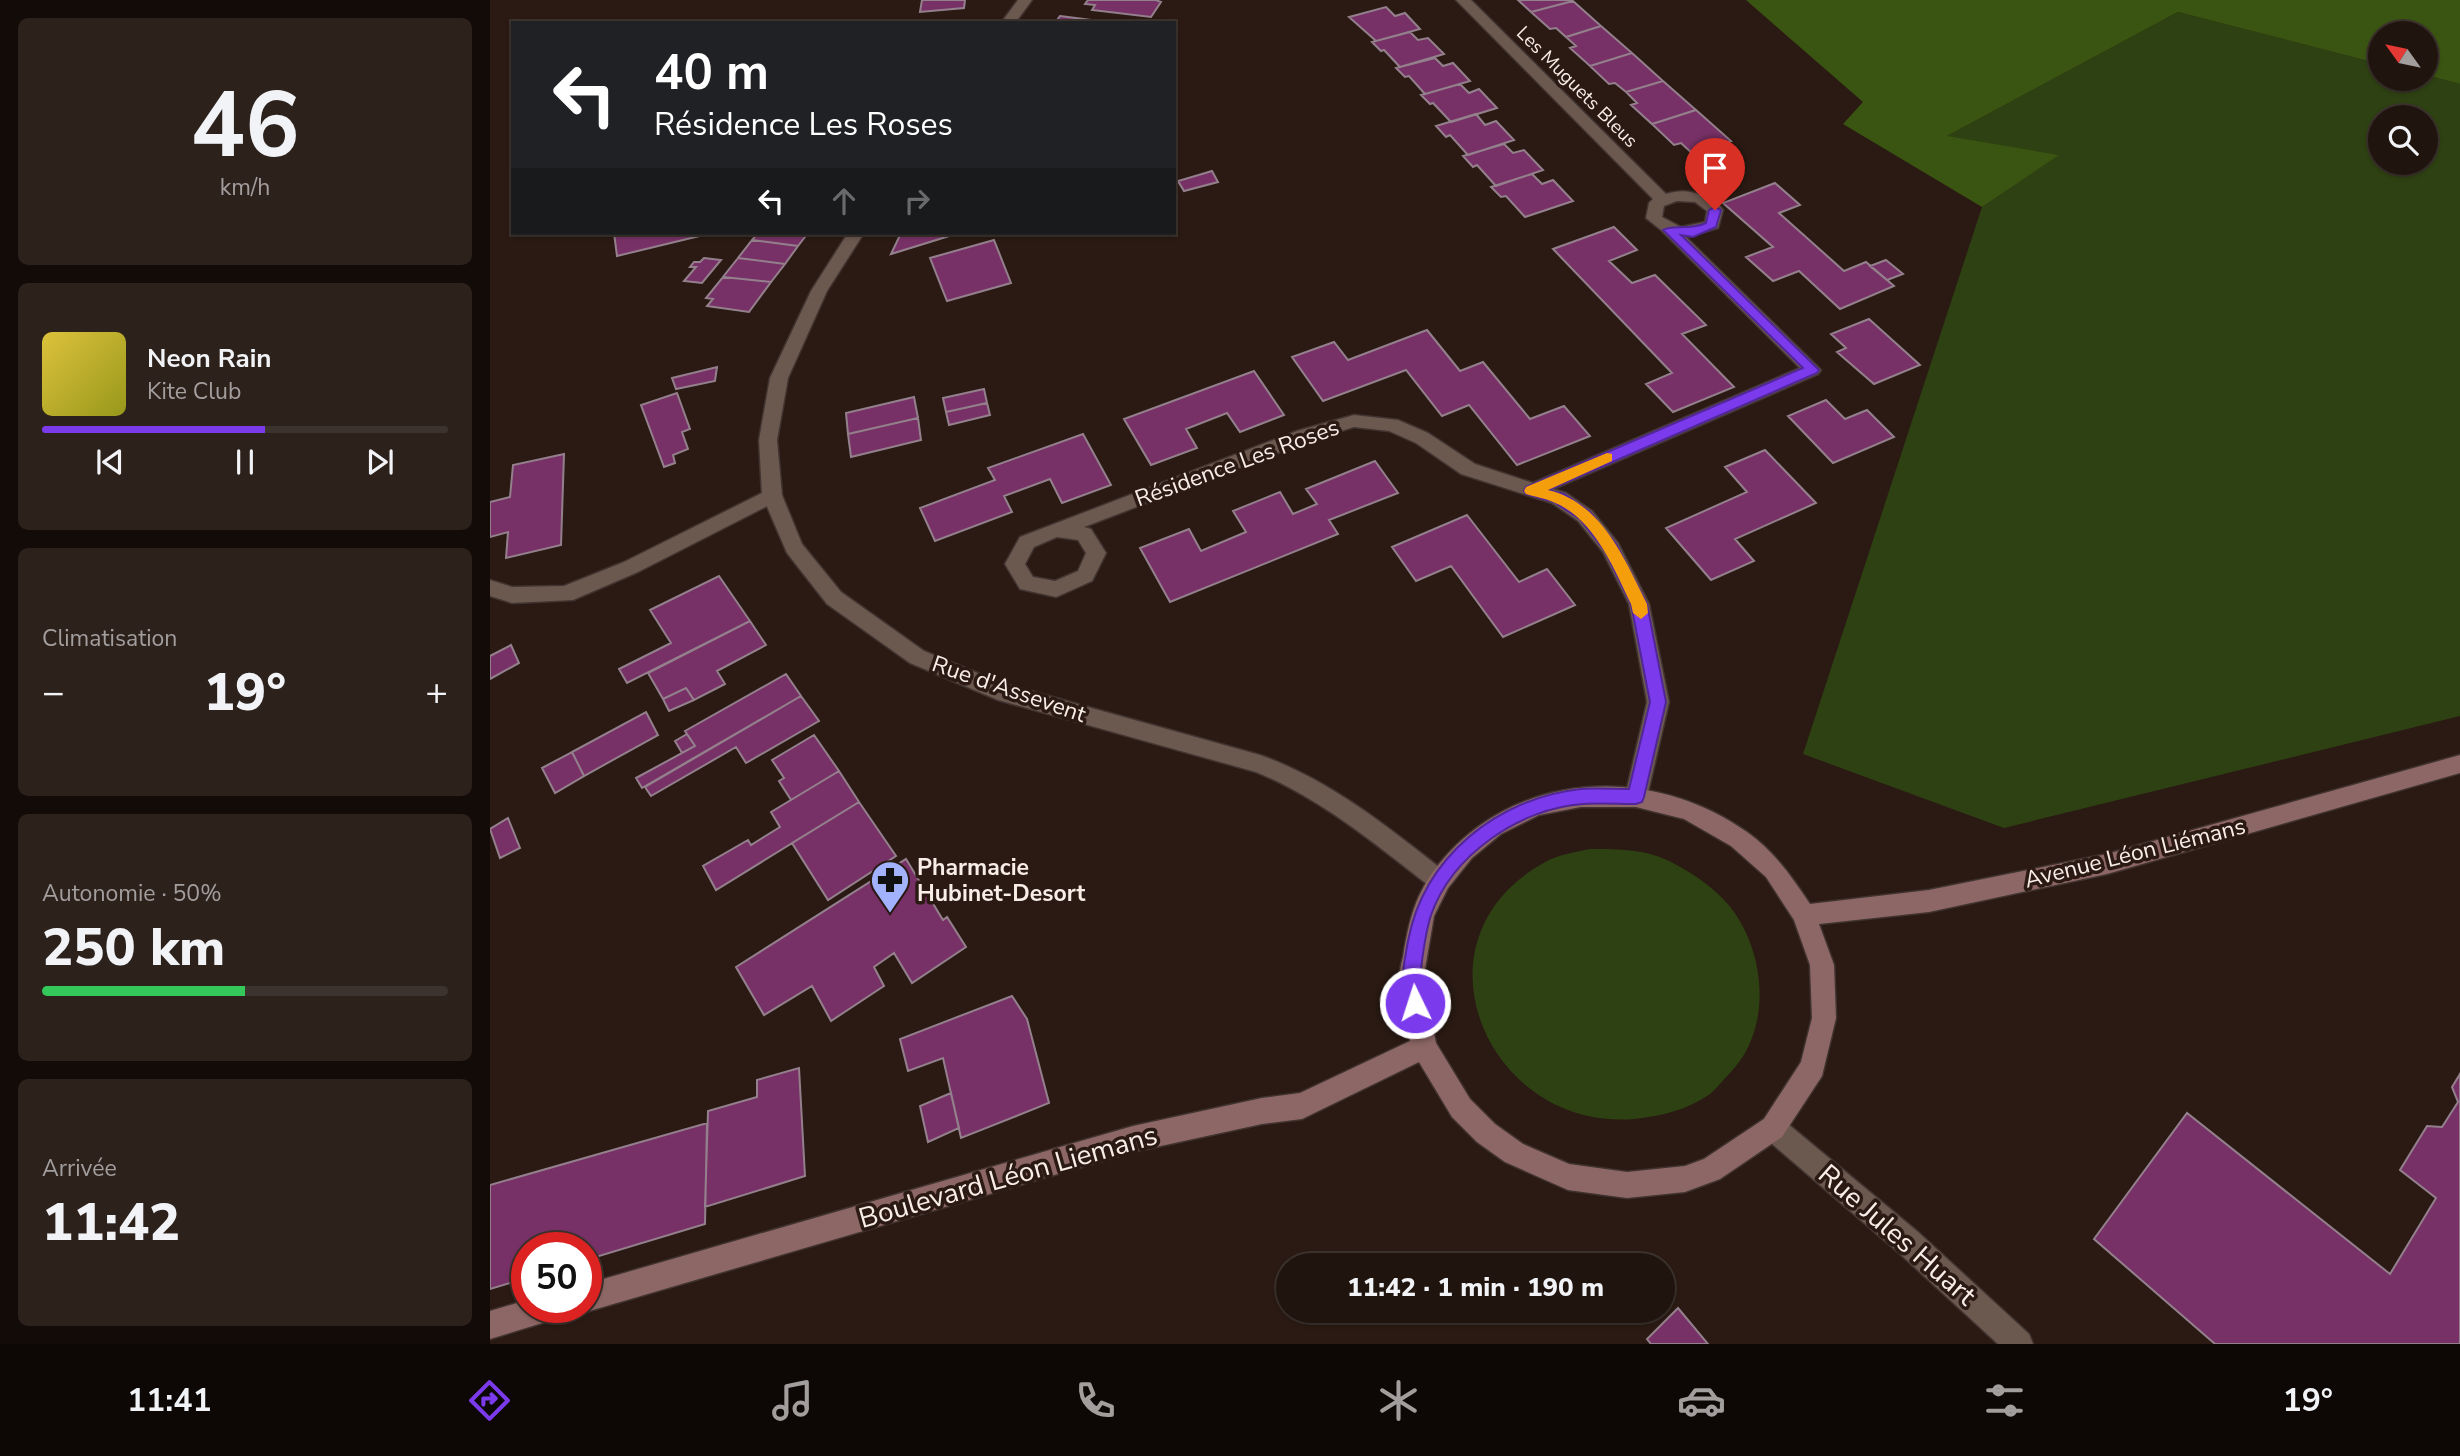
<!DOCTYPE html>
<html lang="fr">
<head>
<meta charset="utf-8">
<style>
	:root { --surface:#20140e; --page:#2d211c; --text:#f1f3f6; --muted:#a29e9e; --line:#3d332e; --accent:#7c3aed }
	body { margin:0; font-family:"Nunito Sans",sans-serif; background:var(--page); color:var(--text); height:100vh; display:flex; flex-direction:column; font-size:26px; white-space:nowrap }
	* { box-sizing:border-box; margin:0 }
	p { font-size:23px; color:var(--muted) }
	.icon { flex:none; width:38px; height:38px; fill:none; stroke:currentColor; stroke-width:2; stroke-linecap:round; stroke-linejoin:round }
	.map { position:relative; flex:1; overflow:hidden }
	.sheet { display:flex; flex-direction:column; gap:18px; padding:18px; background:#120b08; width:490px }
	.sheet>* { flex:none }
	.hud { position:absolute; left:21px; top:21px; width:665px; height:214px; border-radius:0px; box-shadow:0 2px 5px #0004,0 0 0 2px var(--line); background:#202124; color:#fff; overflow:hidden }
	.needle { width:46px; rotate:303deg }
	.fabs { position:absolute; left:1878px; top:21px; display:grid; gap:14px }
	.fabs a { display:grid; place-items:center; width:70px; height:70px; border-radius:50%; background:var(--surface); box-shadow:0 2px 5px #0004,0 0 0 2px var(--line); font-size:35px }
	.speed { position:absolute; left:21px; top:1232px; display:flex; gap:14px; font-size:35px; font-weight:700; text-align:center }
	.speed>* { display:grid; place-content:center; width:91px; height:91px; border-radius:50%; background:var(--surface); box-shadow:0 2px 5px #0004,0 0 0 2px var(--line); line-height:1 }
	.speed .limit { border:10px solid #d22; background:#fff; color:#111 }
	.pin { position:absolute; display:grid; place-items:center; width:60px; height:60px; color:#fff; margin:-72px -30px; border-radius:50% 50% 50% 0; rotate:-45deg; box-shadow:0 0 7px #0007 }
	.pin .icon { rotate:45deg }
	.me { position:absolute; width:77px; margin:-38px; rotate:356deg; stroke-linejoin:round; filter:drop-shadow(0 0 5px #0008) }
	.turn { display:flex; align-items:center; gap:24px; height:147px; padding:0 28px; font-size:32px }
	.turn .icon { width:91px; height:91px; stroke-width:2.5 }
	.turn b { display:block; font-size:49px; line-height:60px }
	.lanes { display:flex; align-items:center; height:66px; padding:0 28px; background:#0003; justify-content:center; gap:35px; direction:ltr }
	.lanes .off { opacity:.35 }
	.big { font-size:52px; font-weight:800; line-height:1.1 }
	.sheet .card { flex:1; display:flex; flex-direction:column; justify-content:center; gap:10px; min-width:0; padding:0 24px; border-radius:10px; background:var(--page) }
	.sheet .dial { align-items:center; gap:0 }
	.dial b { font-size:91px; line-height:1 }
	.song { display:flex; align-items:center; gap:21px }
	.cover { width:84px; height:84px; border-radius:10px; background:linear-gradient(135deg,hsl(50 70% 55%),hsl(60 70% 35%)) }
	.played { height:7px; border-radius:4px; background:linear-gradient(90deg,var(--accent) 55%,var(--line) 55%) }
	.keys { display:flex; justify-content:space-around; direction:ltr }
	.heat { display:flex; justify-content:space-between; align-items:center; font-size:38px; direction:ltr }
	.charge { height:10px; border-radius:5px; background:linear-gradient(90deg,#34c759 50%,var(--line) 0) }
	.trip { position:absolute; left:786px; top:1253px; width:399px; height:70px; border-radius:35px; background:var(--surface); box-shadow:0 2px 5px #0004,0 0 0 2px var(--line); font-weight:800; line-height:70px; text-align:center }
	.dock { display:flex; height:112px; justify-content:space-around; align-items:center; background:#0d0806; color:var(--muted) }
	.dock .icon { width:49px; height:49px }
	.dock .current { color:var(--accent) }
	.dock b { font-size:32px; color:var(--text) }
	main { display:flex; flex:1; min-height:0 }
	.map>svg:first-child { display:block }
</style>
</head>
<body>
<main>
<section class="sheet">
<div class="card dial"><b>46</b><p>km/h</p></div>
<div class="card">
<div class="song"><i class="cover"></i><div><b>Neon Rain</b><p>Kite Club</p></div></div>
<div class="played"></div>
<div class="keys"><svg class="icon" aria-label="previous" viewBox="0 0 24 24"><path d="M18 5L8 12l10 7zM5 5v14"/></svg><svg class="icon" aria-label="pause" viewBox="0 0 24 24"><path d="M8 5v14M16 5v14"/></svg><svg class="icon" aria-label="next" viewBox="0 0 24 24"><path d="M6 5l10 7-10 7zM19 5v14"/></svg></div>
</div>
<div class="card"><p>Climatisation</p>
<div class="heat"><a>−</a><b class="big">19°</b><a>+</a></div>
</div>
<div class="card"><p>Autonomie · 50%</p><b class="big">250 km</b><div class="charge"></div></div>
<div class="card"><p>Arrivée</p><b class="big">11:42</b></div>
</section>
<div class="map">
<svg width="1970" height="1344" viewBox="0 0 1970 1344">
	<rect width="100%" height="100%" fill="#2a1a13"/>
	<path fill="#2e4112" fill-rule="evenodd" d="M 1688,12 L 1890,64 L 1890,79 L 1936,79 L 1936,75 L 1970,84 L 1970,716 L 1514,828 L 1313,754 L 1492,207 L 1568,155 L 1455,137 ZM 1890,117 L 1936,117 L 1936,163 L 1890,163 Z
		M 1100,849 C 1128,849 1158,849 1183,863 C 1206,875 1229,891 1244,912 C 1277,959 1281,1032 1239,1074 C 1232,1081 1225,1091 1217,1096 C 1198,1109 1174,1115 1152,1118 C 1001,1139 909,938 1059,860 C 1071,854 1087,852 1100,849 Z"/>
	<path fill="#3a5411" d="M 1256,0 L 1970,0 L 1970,84 L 1936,75 L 1936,33 L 1890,33 L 1890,64 L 1688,12 L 1457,136 L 1569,155 L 1492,207 L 1353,124 L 1373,102 Z"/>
	<path fill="#783166" stroke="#93808c" stroke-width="2" d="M 432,0 L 475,0 L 474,8 L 430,12 Z
		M 598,0 L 666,0 L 671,2 L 661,17 L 602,10 L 605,5 L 595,4 Z
		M 1028,0 L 1082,0 L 1083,1 L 1041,12 Z
		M 1083,1 L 1111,26 L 1076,37 L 1066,28 L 1060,29 L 1041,12 Z
		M 896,7 L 905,16 L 915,13 L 930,29 L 886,41 L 859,17 Z
		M 570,16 L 625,23 L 565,23 Z
		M 1111,26 L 1142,53 L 1100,66 L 1080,48 L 1086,46 L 1076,37 Z
		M 920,32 L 928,40 L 938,38 L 954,54 L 910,67 L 894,50 L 891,51 L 882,42 Z
		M 1142,53 L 1173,81 L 1136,92 L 1125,83 L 1119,84 L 1100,66 Z
		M 945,58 L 953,66 L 963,63 L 980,81 L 935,94 L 919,76 L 915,77 L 906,68 Z
		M 1173,81 L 1206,110 L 1162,124 L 1141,105 L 1147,103 L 1136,92 Z
		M 970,84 L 979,93 L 989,89 L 1007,108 L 961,122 L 943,103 L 940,104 L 931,95 Z
		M 1206,110 L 1241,141 L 1203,154 L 1191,143 L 1184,145 L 1162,124 Z
		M 986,114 L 995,125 L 1006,121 L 1024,140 L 978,155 L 960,135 L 956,137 L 946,126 Z
		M 1014,144 L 1023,153 L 1034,150 L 1053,170 L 1006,186 L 987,165 L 983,167 L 973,156 Z
		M 722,171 L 728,182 L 694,191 L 688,181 Z
		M 1042,174 L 1052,184 L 1063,180 L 1083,201 L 1035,217 L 1016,196 L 1011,197 L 1001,187 Z
		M 1285,183 L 1310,205 L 1289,213 L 1354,271 L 1376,262 L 1404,286 L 1350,309 L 1309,271 L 1283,281 L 1256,257 L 1283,247 L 1233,203 Z
		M 1124,227 L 1147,250 L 1119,261 L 1142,283 L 1165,275 L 1216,325 L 1192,334 L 1244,387 L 1183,412 L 1156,384 L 1182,373 L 1063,249 Z
		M 124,233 L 222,233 L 127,256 Z
		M 268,233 L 318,233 L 308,246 L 262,240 Z
		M 411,233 L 469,233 L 401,254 Z
		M 262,240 L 308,246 L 295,264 L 248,258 Z
		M 504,240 L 521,283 L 457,301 L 440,258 Z
		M 214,258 L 231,260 L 212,283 L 194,281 L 206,267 L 200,267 L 204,262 L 210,262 Z
		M 248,258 L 295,264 L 281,282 L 233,277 Z
		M 1396,260 L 1413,274 L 1397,280 L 1380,266 Z
		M 233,277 L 281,282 L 259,312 L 217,306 L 223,299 L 216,298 Z
		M 1379,319 L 1430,365 L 1384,384 L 1347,352 L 1356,348 L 1341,334 Z
		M 937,330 L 970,371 L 993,362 L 1040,419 L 1074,406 L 1100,436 L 1027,465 L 979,405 L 952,416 L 916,370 L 833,401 L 802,357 L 844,342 L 858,360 Z
		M 227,367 L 225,381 L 186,389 L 182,378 Z
		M 764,371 L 794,415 L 750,432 L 737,413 L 696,429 L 707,448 L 661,465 L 634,419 Z
		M 494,389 L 497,403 L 456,412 L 453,398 Z
		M 187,393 L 200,429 L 192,432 L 198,449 L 183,455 L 185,463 L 174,467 L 151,405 Z
		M 424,397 L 428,418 L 358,434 L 356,413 Z
		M 1336,400 L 1355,419 L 1377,410 L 1404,437 L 1343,463 L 1298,416 Z
		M 497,403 L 500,415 L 459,425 L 456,412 Z
		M 428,418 L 431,440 L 361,457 L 358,434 Z
		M 593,434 L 621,485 L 572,503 L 560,479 L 514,496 L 522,512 L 445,541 L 430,508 L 505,480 L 498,468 Z
		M 1275,450 L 1326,503 L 1245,539 L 1264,561 L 1221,580 L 1176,528 L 1257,492 L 1235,467 Z
		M 74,454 L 71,545 L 16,558 L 18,532 L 0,537 L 0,502 L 20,497 L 23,465 Z
		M 885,461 L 908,493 L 839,520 L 848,534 L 680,602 L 650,548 L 699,529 L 711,551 L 756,532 L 743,511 L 790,492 L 803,514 L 827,504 L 816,489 Z
		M 977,515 L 1029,582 L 1057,569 L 1085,605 L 1013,637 L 961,566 L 926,581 L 902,547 Z
		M 229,576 L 260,621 L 137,683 L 129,669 L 181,643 L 160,610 Z
		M 260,621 L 276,645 L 227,671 L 235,684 L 204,700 L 196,688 L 173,699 L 158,673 Z
		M 21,645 L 29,663 L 0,679 L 0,656 Z
		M 296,674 L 311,696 L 152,788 L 146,778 L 205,746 L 195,731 Z
		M 196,688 L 204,700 L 179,711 L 173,699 Z
		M 311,696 L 329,721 L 256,763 L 246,747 L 161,796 L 155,787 Z
		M 156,712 L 168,735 L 94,776 L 82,752 Z
		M 197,734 L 205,746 L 192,753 L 185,741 Z
		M 324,735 L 349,771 L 301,800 L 289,781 L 294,778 L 282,760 Z
		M 82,752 L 94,776 L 65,793 L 52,768 Z
		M 349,771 L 369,802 L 226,890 L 213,866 L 258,840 L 261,845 L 290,827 L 281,812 Z
		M 369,802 L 406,856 L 338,900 L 302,843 Z
		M 18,818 L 30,848 L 10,858 L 0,829 Z
		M 416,859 L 453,920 L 457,917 L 476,947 L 422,983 L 404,953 L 384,967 L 394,986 L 341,1021 L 322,986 L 274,1015 L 246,967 Z
		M 522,996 L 537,1019 L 559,1103 L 471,1138 L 453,1058 L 418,1071 L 410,1039 Z
		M 309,1068 L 315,1176 L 215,1207 L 218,1111 L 267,1097 L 267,1080 Z
		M 1970,1074 L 1970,1344 L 1725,1344 L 1604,1239 L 1697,1113 L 1900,1274 L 1946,1198 L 1910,1170 L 1937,1126 L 1952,1127 L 1968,1102 L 1962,1087 Z
		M 461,1093 L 469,1128 L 438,1142 L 430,1106 Z
		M 217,1123 L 215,1224 L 96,1260 L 96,1248 L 37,1248 L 37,1278 L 0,1289 L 0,1185 Z
		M 1188,1308 L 1218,1344 L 1161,1344 L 1157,1339 Z"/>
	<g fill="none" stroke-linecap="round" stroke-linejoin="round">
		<g stroke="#403330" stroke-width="3">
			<path id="minor" d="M 966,0 L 981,0 L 1176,194 C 1197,187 1214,194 1231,207 L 1233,210 L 1228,228 L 1196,237 L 1331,370 L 1328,374 L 1063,489 L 1076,493 L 1102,511 L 1128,543 L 1159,604 L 1179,702 L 1157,797 L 1154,804 L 1146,807 L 1138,804 L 1135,797 L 1157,702 L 1139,604 L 1113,552 L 1088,521 L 1062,503 L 971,474 L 926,443 L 899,431 L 864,427 L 819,441 L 594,527 L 601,529 L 616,553 L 602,581 L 573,594 L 566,597 L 530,589 L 515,564 L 530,537 L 807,431 L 864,415 L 908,420 L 938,433 L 985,464 L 1043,483 L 1310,368 L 1171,230 L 1156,218 L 1159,203 L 1163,199 ZM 1187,201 L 1205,202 L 1217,211 L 1215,222 L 1191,227 L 1172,217 L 1174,206 ZM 567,537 L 588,540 L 596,553 L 588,571 L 565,581 L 543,577 L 535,564 L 544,547 Z
				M 282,488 L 289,490 L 292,495 L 289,500 L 148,572 L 83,600 L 22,603 L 0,596 L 0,580 L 22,587 L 74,586 L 134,562 Z"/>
		</g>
		<g stroke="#403330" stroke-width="3">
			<path id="tertiary" d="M 528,0 L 542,0 L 525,23 L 511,23 Z
				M 358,233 L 374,233 L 337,291 L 298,378 L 287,440 L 292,495 L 312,544 L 351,592 L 434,651 L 512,683 L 770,755 C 841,780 899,828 958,874 L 962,881 L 958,888 L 950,891 L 942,888 C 886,845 832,799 766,772 L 508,700 L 420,663 L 337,604 L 297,553 L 272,495 L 269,440 L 280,378 L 321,291 Z
				M 1283,1115 L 1292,1119 L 1428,1232 L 1539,1334 L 1543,1344 L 1508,1344 L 1408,1252 L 1274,1137 L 1270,1128 L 1274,1119 Z"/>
		</g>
		<g stroke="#403330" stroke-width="3">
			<path id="secondary" d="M 1970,755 L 1970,773 L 1617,874 L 1439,912 L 1329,924 L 1344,965 L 1346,1018 L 1332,1076 L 1292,1137 L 1230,1179 L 1195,1192 L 1137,1198 L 1078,1190 L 1015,1162 L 987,1142 L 962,1117 L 929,1062 L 812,1119 L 772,1124 L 643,1152 L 96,1312 L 86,1307 L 96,1307 L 96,1284 L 643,1126 L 772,1098 L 810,1093 L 920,1041 C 917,1022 911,1002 909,983 C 908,975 911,965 913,957 C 919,920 925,894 949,864 C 1025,770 1161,764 1257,832 C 1284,851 1302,877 1320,904 L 1439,890 L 1617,854 ZM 1091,807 L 1146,807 L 1194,819 L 1241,846 L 1276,877 L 1304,920 L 1320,965 L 1322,1018 L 1311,1062 L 1274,1119 L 1214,1159 L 1195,1166 L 1137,1172 L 1079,1164 L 1033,1144 L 1005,1124 L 980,1099 L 946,1043 L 933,981 L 944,916 L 958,888 L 982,858 L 1011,834 L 1049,815 Z
				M 37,1300 L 37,1307 L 76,1307 L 72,1317 L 0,1339 L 0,1311 Z"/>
		</g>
		<use href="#minor" fill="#6b584f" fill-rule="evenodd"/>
		<use href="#tertiary" fill="#6b584f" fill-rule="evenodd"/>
		<use href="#secondary" fill="#8d6765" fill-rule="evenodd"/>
	</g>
	<path fill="#7c3aed" stroke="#51269a" stroke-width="2" d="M 1225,207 L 1231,210 L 1226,227 L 1203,237 L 1191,235 L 1329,370 L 1327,373 L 1058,490 L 1074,494 L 1100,512 L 1126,544 L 1157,604 L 1176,702 L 1154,797 L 1152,802 L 1146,804 C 1128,804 1110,803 1093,804 C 1030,808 962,855 941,915 C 935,934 932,959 930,978 C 929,989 936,999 932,1009 L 925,1012 L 918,1009 C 908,986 914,965 918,941 C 934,857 1007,798 1091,789 C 1107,788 1123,789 1139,789 L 1160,702 L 1141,604 L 1115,551 L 1090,519 L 1064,502 L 1036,494 L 1034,491 L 1036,487 L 1313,368 L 1173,230 C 1182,224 1199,231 1216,223 L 1219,210 Z"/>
	<path fill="#f59e0b" d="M 1117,453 L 1122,454 L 1122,461 L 1058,490 C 1112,503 1134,558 1157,604 L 1158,613 L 1151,619 L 1143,613 L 1141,604 C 1123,567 1104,518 1063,502 C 1055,498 1045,497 1036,494 L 1034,491 L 1036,487 Z"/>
	<defs>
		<g id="pharmacy-pin" transform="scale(2.0125)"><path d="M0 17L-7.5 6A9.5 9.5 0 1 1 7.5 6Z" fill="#a3b2fd" stroke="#2a1a13"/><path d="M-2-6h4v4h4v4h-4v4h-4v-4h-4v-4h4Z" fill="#111"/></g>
	</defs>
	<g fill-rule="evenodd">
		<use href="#pharmacy-pin" x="400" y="880"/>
	</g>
	<g text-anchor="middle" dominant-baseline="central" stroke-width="7" stroke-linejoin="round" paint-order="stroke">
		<g font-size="19" fill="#f9ede8" stroke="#2a1a13">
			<text transform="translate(1087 87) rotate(45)">Les Muguets Bleus</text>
		</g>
		<g font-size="23" fill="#f9ede8" stroke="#2a1a13">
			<text transform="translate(747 463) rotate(-20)">Résidence Les Roses</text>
			<text transform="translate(519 689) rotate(19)">Rue d'Assevent</text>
			<text transform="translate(1645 853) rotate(-14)">Avenue Léon Liémans</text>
		</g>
		<g font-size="23" font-weight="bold" fill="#f9ede8" stroke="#2a1a13" text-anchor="start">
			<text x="427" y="867">Pharmacie<tspan x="427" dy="26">Hubinet-Desort</tspan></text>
		</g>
		<g font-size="28" fill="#f9ede8" stroke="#2a1a13">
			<text transform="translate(518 1177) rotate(-16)">Boulevard Léon Liemans</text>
			<text transform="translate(1407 1235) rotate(41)">Rue Jules Huart</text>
		</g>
	</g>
</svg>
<div class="fabs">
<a><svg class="needle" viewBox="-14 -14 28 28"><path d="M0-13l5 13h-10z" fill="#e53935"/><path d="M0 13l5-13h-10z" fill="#a29e9e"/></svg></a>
<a><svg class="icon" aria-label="search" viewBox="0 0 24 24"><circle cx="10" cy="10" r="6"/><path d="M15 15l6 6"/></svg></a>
</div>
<div class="speed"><div class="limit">50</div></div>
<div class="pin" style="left:1225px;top:210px;background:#d93025"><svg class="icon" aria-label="arrive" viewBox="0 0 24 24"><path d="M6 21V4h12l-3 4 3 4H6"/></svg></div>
<svg class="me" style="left:925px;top:1003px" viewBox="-20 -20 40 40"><circle r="17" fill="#7c3aed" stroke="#fff" stroke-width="3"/><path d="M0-11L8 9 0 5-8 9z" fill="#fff"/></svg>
<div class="trip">11:42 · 1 min · 190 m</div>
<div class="hud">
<div class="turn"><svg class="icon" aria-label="left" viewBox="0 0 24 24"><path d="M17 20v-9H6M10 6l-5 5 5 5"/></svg><div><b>40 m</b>Résidence Les Roses</div></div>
<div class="lanes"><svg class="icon" aria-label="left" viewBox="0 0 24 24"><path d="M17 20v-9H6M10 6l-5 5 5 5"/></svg><svg class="icon off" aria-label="ahead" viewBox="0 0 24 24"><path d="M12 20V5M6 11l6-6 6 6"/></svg><svg class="icon off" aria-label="right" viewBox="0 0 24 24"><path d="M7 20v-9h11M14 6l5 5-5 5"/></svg></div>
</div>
</div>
</main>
<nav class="dock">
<b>11:41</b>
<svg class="icon current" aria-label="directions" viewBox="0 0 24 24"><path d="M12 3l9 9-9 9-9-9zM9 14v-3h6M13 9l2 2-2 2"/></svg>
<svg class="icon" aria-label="music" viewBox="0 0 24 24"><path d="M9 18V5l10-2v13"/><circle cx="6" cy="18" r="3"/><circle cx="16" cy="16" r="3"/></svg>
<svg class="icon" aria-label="phone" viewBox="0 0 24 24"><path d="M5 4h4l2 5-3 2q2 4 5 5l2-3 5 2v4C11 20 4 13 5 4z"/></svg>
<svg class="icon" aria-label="climate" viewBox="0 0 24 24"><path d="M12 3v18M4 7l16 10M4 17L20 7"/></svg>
<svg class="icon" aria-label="car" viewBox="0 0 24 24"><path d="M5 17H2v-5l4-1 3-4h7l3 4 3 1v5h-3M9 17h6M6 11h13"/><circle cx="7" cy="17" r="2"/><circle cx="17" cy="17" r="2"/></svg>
<svg class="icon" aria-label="filters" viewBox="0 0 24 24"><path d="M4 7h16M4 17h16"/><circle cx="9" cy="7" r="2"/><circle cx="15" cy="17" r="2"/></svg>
<b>19°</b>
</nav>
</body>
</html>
